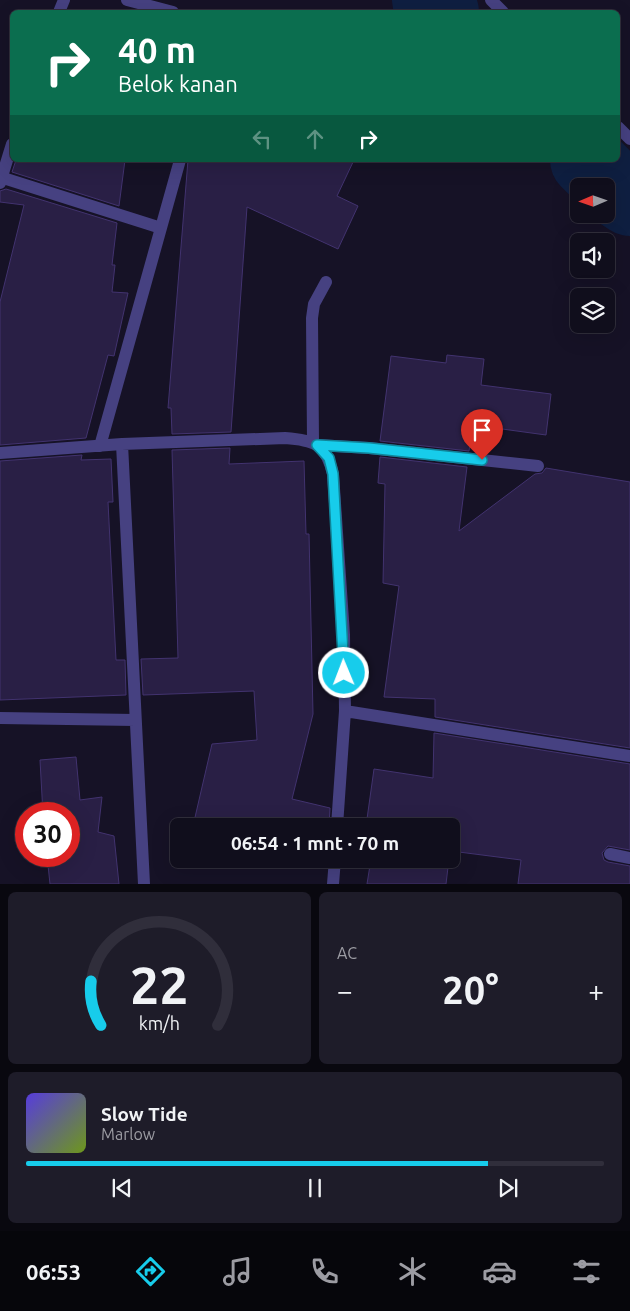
<!DOCTYPE html>
<html lang="id">
<head>
<meta charset="utf-8">
<style>
	:root { --surface:#100e1c; --page:#1e1c29; --text:#f1f3f6; --muted:#9c9ca3; --line:#302e3b; --accent:#17cceb }
	body { margin:0; font-family:Ubuntu,sans-serif; background:var(--page); color:var(--text); height:100vh; display:flex; flex-direction:column; font-size:19px; white-space:nowrap }
	* { box-sizing:border-box; margin:0 }
	p { font-size:16px; color:var(--muted) }
	.icon { flex:none; width:28px; height:28px; fill:none; stroke:currentColor; stroke-width:2; stroke-linecap:round; stroke-linejoin:round }
	.map { position:relative; height:884px; overflow:hidden }
	.details { display:flex; flex-direction:column; gap:8px; padding:8px; background:#09080f; flex:1 }
	.details>* { flex:none }
	.guide { position:absolute; left:10px; top:10px; width:610px; height:152px; border-radius:8px; box-shadow:0 5px 20px #0002,0 0 0 1px var(--line); background:#0b6e4f; color:#fff; overflow:hidden }
	.needle { width:32px; rotate:268deg }
	.controls { position:absolute; left:570px; top:178px; display:grid; gap:10px }
	.controls a { display:grid; place-items:center; width:45px; height:45px; border-radius:8px; background:var(--surface); box-shadow:0 5px 20px #0002,0 0 0 1px var(--line); font-size:25px }
	.speed { position:absolute; left:15px; top:802px; display:flex; gap:10px; font-size:25px; font-weight:700; text-align:center }
	.speed>* { display:grid; place-content:center; width:65px; height:65px; border-radius:50%; background:var(--surface); box-shadow:0 5px 20px #0002,0 0 0 1px var(--line); line-height:1 }
	.speed .limit { border:8px solid #d22; background:#fff; color:#111 }
	.pin { position:absolute; display:grid; place-items:center; width:42px; height:42px; color:#fff; margin:-51px -21px; border-radius:50% 50% 50% 0; rotate:-45deg; box-shadow:0 0 5px #0007 }
	.pin .icon { rotate:45deg }
	.me { position:absolute; width:55px; margin:-28px; rotate:359deg; stroke-linejoin:round; filter:drop-shadow(0 0 4px #0008) }
	.turn { display:flex; align-items:center; gap:18px; height:105px; padding:0 25px; font-size:22px }
	.turn .icon { width:65px; height:65px; stroke-width:2.5 }
	.turn b { display:block; font-size:35px; line-height:42px }
	.lanes { display:flex; align-items:center; height:48px; padding:0 25px; background:#0003; justify-content:center; gap:25px; direction:ltr }
	.lanes .off { opacity:.35 }
	.big { font-size:38px; font-weight:700; line-height:1.1 }
	.details .card { flex:1; display:flex; flex-direction:column; justify-content:center; gap:8px; min-width:0; padding:0 18px; border-radius:8px; background:var(--page) }
	.details .dial { align-items:center; gap:0 }
	.dial svg { height:130px; overflow:visible; fill:none; stroke:var(--line); stroke-width:7; stroke-linecap:round; text-anchor:middle }
	.dial text { fill:var(--text); stroke:none }
	.song { display:flex; align-items:center; gap:15px }
	.cover { width:60px; height:60px; border-radius:8px; background:linear-gradient(135deg,hsl(250 70% 55%),hsl(80 70% 35%)) }
	.played { height:5px; border-radius:2px; background:linear-gradient(90deg,var(--accent) 80%,var(--line) 80%) }
	.keys { display:flex; justify-content:space-around; direction:ltr }
	.heat { display:flex; justify-content:space-between; align-items:center; font-size:28px; direction:ltr }
	.details .tiles { flex:1; display:grid; gap:8px; grid-template-columns:1fr 1fr }
	.card:last-child { grid-column:span 2 }
	.trip { position:absolute; left:170px; top:818px; width:290px; height:50px; border-radius:8px; background:var(--surface); box-shadow:0 5px 20px #0002,0 0 0 1px var(--line); font-weight:700; line-height:50px; text-align:center }
	.menu { display:flex; height:80px; justify-content:space-around; align-items:center; background:#06060b; color:var(--muted) }
	.menu .icon { width:35px; height:35px }
	.menu .active { color:var(--accent) }
	.menu b { font-size:22px; color:var(--text) }
	.map>svg:first-child { display:block }
</style>
</head>
<body>
<div class="map">
<svg width="630" height="884" viewBox="0 0 630 884">
	<rect width="100%" height="100%" fill="#161226"/>
	<g fill="none" stroke-linecap="round" stroke-linejoin="round">
		<path stroke="#0f1f41" stroke-width="74" d="M 429,0 L 442,12
			M 587,160 L 618,191 L 630,199"/>
	</g>
	<path fill="#291f45" stroke="#42336f" d="M 16,160 L 125,160 L 119,206 L 12,172 Z
		M 188,160 L 354,160 L 337,196 L 358,206 L 338,249 L 247,207 L 231,432 L 172,434 L 171,408 L 168,408 Z
		M 6,189 L 117,223 L 112,265 L 115,265 L 112,292 L 128,293 L 114,356 L 108,355 L 86,438 L 0,445 L 0,302 L 24,205 L 0,202 L 0,191 Z
		M 447,355 L 484,359 L 481,385 L 551,394 L 546,435 L 473,425 L 469,451 L 380,441 L 391,356 L 446,363 Z
		M 230,448 L 229,464 L 304,461 L 306,534 L 309,534 L 313,714 L 292,799 L 330,808 L 329,826 L 193,826 L 212,744 L 257,740 L 254,691 L 143,695 L 141,659 L 178,658 L 172,450 Z
		M 82,455 L 81,460 L 111,459 L 113,502 L 108,502 L 116,660 L 125,660 L 126,695 L 0,700 L 0,461 Z
		M 380,457 L 467,467 L 459,531 L 535,474 L 542,473 L 546,468 L 630,482 L 630,748 L 435,717 L 435,699 L 384,697 L 399,586 L 383,583 L 385,484 L 378,483 Z
		M 434,733 L 630,764 L 630,850 L 608,846 L 602,853 L 604,860 L 608,862 L 630,866 L 630,884 L 518,884 L 521,860 L 451,851 L 451,826 L 366,826 L 374,769 L 433,778 Z
		M 76,757 L 80,800 L 102,797 L 98,832 L 114,836 L 119,884 L 50,884 L 47,856 L 69,856 L 69,814 L 43,814 L 40,760 Z
		M 371,859 L 449,859 L 446,884 L 367,884 Z"/>
	<g fill="none" stroke-linecap="round" stroke-linejoin="round">
		<path stroke="#464181" stroke-width="12" d="M 610,854 L 630,858"/>
		<path stroke="#464181" stroke-width="12" d="M 127,0 L 173,12
			M 491,0 L 503,12
			M 59,12 L 64,0
			M 618,127 L 630,139
			M 0,177 L 161,228
			M 0,183 L 12,144
			M 313,442 L 312,318 L 314,304 L 326,282
			M 122,444 L 144,884
			M 317,445 L 369,448 L 538,466
			M 100,446 L 180,160
			M 0,453 L 122,444 L 285,438 C 314,440 326,444 333,474 L 344,635 L 345,711 L 337,826
			M 345,711 L 630,756
			M 0,718 L 135,720
			M 333,884 L 335,859"/>
	</g>
	<g fill="none" stroke-linecap="round" stroke-linejoin="round">
		<g stroke="#0f8599" stroke-width="12">
			<path id="route" d="M 344,673 L 333,474 L 329,458 L 317,445 L 369,448 L 482,460"/>
		</g>
		<use href="#route" stroke="#17cceb" stroke-width="9"/>
	</g>
</svg>
<div class="controls">
<a><svg class="needle" viewBox="-14 -14 28 28"><path d="M0-13l5 13h-10z" fill="#e53935"/><path d="M0 13l5-13h-10z" fill="#9c9ca3"/></svg></a>
<a><svg class="icon" aria-label="sound" viewBox="0 0 24 24"><path d="M4 9h4l5-4v14l-5-4H4zM17 9q2 3 0 6"/></svg></a>
<a><svg class="icon" aria-label="layers" viewBox="0 0 24 24"><path d="M12 4l9 5-9 5-9-5zM3 14l9 5 9-5"/></svg></a>
</div>
<div class="speed"><div class="limit">30</div></div>
<div class="pin" style="left:482px;top:460px;background:#d93025"><svg class="icon" aria-label="arrive" viewBox="0 0 24 24"><path d="M6 21V4h12l-3 4 3 4H6"/></svg></div>
<svg class="me" style="left:344px;top:673px" viewBox="-20 -20 40 40"><circle r="17" fill="#17cceb" stroke="#fff" stroke-width="3"/><path d="M0-11L8 9 0 5-8 9z" fill="#fff"/></svg>
<div class="trip">06:54 · 1 mnt · 70 m</div>
<div class="guide">
<div class="turn"><svg class="icon" aria-label="right" viewBox="0 0 24 24"><path d="M7 20v-9h11M14 6l5 5-5 5"/></svg><div><b>40 m</b>Belok kanan</div></div>
<div class="lanes"><svg class="icon off" aria-label="left" viewBox="0 0 24 24"><path d="M17 20v-9H6M10 6l-5 5 5 5"/></svg><svg class="icon off" aria-label="ahead" viewBox="0 0 24 24"><path d="M12 20V5M6 11l6-6 6 6"/></svg><svg class="icon" aria-label="right" viewBox="0 0 24 24"><path d="M7 20v-9h11M14 6l5 5-5 5"/></svg></div>
</div>
</div>
<section class="details">
<div class="tiles">
<div class="card dial"><svg viewBox="0 0 100 80">
<path d="M14 69A42 42 0 1 1 86 69"/>
<path d="M14 69A42 42 0 0 1 8 42" stroke="#17cceb"/>
<text x="50" y="56" font-size="32" font-weight="700">22</text>
<text x="50" y="72" font-size="11">km/h</text>
</svg></div>
<div class="card"><p>AC</p>
<div class="heat"><a>−</a><b class="big">20°</b><a>+</a></div>
</div>
<div class="card">
<div class="song"><i class="cover"></i><div><b>Slow Tide</b><p>Marlow</p></div></div>
<div class="played"></div>
<div class="keys"><svg class="icon" aria-label="previous" viewBox="0 0 24 24"><path d="M18 5L8 12l10 7zM5 5v14"/></svg><svg class="icon" aria-label="pause" viewBox="0 0 24 24"><path d="M8 5v14M16 5v14"/></svg><svg class="icon" aria-label="next" viewBox="0 0 24 24"><path d="M6 5l10 7-10 7zM19 5v14"/></svg></div>
</div>
</div>
</section>
<nav class="menu">
<b>06:53</b>
<svg class="icon active" aria-label="directions" viewBox="0 0 24 24"><path d="M12 3l9 9-9 9-9-9zM9 14v-3h6M13 9l2 2-2 2"/></svg>
<svg class="icon" aria-label="music" viewBox="0 0 24 24"><path d="M9 18V5l10-2v13"/><circle cx="6" cy="18" r="3"/><circle cx="16" cy="16" r="3"/></svg>
<svg class="icon" aria-label="phone" viewBox="0 0 24 24"><path d="M5 4h4l2 5-3 2q2 4 5 5l2-3 5 2v4C11 20 4 13 5 4z"/></svg>
<svg class="icon" aria-label="climate" viewBox="0 0 24 24"><path d="M12 3v18M4 7l16 10M4 17L20 7"/></svg>
<svg class="icon" aria-label="car" viewBox="0 0 24 24"><path d="M5 17H2v-5l4-1 3-4h7l3 4 3 1v5h-3M9 17h6M6 11h13"/><circle cx="7" cy="17" r="2"/><circle cx="17" cy="17" r="2"/></svg>
<svg class="icon" aria-label="filters" viewBox="0 0 24 24"><path d="M4 7h16M4 17h16"/><circle cx="9" cy="7" r="2"/><circle cx="15" cy="17" r="2"/></svg>
</nav>
</body>
</html>
